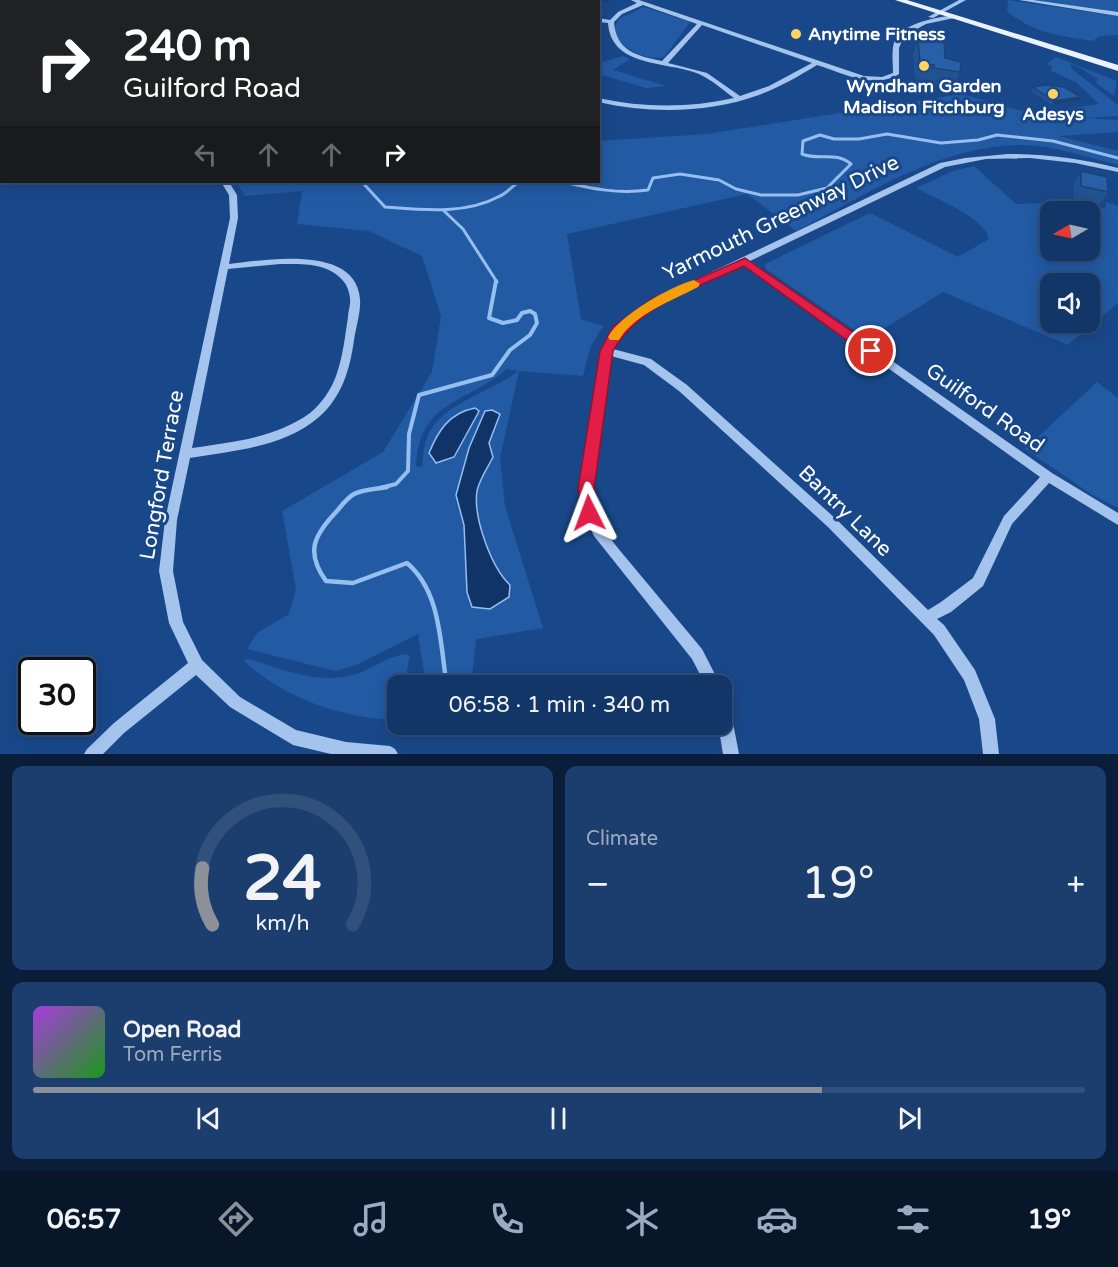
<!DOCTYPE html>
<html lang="en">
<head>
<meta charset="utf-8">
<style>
	:root { --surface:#133668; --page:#1c3e6e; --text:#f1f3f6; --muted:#9dabc0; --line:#32507c; --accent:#8c9099 }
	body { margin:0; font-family:"Varela Round",sans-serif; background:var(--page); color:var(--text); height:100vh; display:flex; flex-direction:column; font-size:22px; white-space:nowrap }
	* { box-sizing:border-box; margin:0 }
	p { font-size:20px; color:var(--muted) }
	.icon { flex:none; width:33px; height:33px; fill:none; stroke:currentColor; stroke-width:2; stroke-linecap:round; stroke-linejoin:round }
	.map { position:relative; height:754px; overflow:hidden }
	.details { display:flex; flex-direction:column; gap:12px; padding:12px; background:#0a1e39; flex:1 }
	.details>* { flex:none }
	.banner { position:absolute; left:0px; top:0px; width:600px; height:183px; box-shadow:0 3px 15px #0003,0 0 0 2px var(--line); background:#202124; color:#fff; overflow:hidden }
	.needle { width:39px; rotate:261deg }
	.fabs { position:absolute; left:1040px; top:201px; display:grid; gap:12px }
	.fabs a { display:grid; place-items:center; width:60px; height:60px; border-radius:12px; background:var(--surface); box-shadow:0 3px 15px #0003,0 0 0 2px var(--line); font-size:30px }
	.speed { position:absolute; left:18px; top:657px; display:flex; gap:12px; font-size:30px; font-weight:700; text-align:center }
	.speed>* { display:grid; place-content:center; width:78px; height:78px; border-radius:50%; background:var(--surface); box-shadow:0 3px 15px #0003,0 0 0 2px var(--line); line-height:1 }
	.speed .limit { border:3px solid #111; border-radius:9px; background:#fff; color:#111 }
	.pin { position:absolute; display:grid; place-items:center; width:51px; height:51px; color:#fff; margin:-26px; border:3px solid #fff; border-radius:50%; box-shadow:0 2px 6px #0007 }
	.me { position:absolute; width:66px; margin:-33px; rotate:357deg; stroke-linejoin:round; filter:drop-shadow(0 0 4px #0008) }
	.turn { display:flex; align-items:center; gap:21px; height:126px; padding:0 24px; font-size:27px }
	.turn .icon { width:78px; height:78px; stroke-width:2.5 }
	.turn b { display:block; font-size:42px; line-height:51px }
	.lanes { display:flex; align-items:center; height:57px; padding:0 24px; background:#0003; justify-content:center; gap:30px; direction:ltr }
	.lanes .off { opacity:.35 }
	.big { font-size:45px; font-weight:600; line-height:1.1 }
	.details .tile { flex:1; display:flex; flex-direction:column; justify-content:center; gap:9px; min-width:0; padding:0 21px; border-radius:12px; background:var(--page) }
	.details .dial { align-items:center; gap:0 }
	.dial svg { height:156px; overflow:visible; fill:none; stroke:var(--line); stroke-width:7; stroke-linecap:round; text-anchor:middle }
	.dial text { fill:var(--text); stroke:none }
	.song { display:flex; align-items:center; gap:18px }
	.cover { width:72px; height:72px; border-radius:9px; background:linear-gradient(135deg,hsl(280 70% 55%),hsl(120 70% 35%)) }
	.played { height:6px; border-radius:3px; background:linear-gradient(90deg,var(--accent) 75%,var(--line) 75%) }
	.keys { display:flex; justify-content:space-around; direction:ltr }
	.heat { display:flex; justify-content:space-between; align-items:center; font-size:33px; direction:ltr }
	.details .tiles { flex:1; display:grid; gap:12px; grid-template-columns:1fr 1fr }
	.tile:last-child { grid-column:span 2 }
	.trip { position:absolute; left:387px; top:675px; width:345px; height:60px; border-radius:12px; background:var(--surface); box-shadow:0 3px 15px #0003,0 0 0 2px var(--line); font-weight:600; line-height:60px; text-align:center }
	.dock { display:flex; height:96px; justify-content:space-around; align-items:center; background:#08162a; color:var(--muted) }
	.dock .icon { width:42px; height:42px }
	.dock .on { color:var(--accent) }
	.dock b { font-size:27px; color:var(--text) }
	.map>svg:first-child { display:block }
</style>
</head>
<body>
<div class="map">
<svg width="1118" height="754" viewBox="0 0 1118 754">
	<rect width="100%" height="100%" fill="#19488a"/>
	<path fill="#225aa4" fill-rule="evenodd" d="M 0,0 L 235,0 L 238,1 L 2,2 L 1,73 Z
		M 1008,0 L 1118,16 L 1118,35 L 1100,36 L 1092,41 C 1061,36 1032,33 1007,11 Z
		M 1029,0 L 1118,0 L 1118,13 Z
		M 644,7 L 690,22 L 664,57 C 647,61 627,50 616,38 L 615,27 L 619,19 Z
		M 623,56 L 630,59 L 613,70 L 666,86 L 646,88 L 599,74 L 599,63 Z
		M 1056,57 L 1117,81 L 1114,96 L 1096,83 L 1098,79 C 1088,74 1079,65 1070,64 L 1072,69 L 1118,105 L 1118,116 L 1087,118 L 1118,120 L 1118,132 L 1058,136 L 1118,151 L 1118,165 C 1086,157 1053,145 1020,145 C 939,146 866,195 796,231 L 747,194 L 567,234 L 581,319 L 603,326 L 590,348 L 583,376 L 519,371 L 500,458 L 505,506 L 543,628 L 476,639 L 471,685 L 426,685 L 418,634 L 356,665 L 335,671 L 247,649 L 257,633 L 289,614 L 296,589 L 282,511 L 383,452 L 432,372 L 441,316 L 422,256 L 369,231 L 297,224 L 302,191 L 245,196 L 236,182 L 598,182 L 599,141 L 706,134 L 962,94 L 1032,114 L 1099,104 L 1076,82 L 1051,71 L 1052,67 L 1047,63 ZM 507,369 L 518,371 C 492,392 448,401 430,431 C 424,440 423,456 422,467 L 416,466 C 420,399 465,405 507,369 ZM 485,411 L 497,421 L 489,443 L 493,457 C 488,467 479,481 477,491 C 473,517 491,567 510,585 L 509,597 L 490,609 L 464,555 L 464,525 L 456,495 L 469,448 ZM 477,415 L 454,457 L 436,463 L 431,459 Z
		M 974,166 L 1016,204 L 1072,202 L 1105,208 L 1106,202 L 1118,206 L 1118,303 L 1068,345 L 943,292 L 867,339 L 766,269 L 765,264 L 870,213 L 958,257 L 989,239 C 983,216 938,200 916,188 L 953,171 ZM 1050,212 L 1089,212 L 1089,250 L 1050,250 ZM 1050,284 L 1089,284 L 1089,322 L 1050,322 Z
		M 1097,382 L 1118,398 L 1118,508 L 1091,494 L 1025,449 Z
		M 406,654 L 410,656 L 404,685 L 398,686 L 397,720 C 341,718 285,699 243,660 L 250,659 C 286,671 320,686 359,673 C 375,667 389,656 406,654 Z"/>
	<path fill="#113468" stroke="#96bef0" stroke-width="1.5" d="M 475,408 L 479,411 L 477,415 L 454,457 L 436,463 L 429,453 C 438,431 449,413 475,408 Z
		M 492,410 L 500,414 L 489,443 L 493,457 C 488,467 479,480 477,491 C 473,517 491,567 510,585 L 509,597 L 490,609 L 472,607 L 467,592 L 464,525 L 456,495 L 469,448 L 485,411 Z"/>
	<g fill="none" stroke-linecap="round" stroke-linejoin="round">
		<path stroke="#96bef0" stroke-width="2" d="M 198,0 L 201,2
			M 212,2 L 220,2"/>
		<path stroke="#96bef0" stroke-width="3" d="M 362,182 L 385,207 C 423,210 465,215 500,196 C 507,193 512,186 519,182
			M 564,182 C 592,189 619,194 648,190 L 653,178 L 680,174 L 719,180 L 736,189 L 761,195 L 798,195 L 827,188 L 851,164 C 836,151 819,161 802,154 L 803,141 L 820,135 L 834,139 L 859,139 L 887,134 L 941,143 L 978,140 L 997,135 L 1053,141 L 1118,158
			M 444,211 L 463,229 L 497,282"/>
		<path stroke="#96bef0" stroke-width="4" d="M 380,488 L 396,484 L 408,471 L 409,434 L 419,395 L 492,375 L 510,350 L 530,335 L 537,323 L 535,314 L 530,311 L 522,313 L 517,320 L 503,323 L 489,318 L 496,281"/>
		<path stroke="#96bef0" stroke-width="4.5" d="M 387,487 C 376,489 364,489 354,494 C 347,498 342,505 337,511 C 314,535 305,552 326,581 L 353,583 L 407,563 C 440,591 440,640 446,680"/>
		<path fill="#a4c3ed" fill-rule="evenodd" d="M 363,0 L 369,0 L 370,2 L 364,2 Z
			M 402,0 L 415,0 L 398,2 Z
			M 437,0 L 455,2 L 439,2 Z
			M 517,0 L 523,0 L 516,2 Z
			M 631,0 L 639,0 L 864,76 L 882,77 L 893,73 C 893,63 891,49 895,40 C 904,22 939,17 956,15 L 959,17 L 926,24 L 904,36 L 899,48 L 899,74 C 874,90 843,73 817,65 C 799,76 780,87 759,95 C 709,113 651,114 598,102 L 598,98 C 644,108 689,108 734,98 C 723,90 712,80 699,74 C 668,61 611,68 608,23 L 598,22 L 598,18 L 610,20 L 618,12 L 637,3 ZM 643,5 L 697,24 L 662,61 C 637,56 616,51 614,22 L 622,14 ZM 702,25 L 812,63 L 769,86 L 740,96 L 707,73 L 668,63 Z
			M 959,0 L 966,0 L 933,18 L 928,17 Z
			M 1019,0 L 1033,0 L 1118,12 L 1118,16 Z
			M 1008,154 C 1046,154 1082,159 1118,168 L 1118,172 L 1075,163 L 1030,158 L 986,159 L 945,167 L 750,261 L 1052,473 L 1118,513 L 1118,525 L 1049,483 L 1012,524 L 983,586 L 951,612 L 937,619 L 944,625 L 975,670 L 995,719 L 999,754 L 983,754 L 979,719 L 964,680 L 934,635 L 828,527 L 679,391 L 644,365 L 611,356 L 592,489 L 595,513 L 602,528 L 617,547 L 702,649 L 721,686 L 706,686 L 692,659 L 594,536 L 583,513 L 580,489 L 602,351 L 615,328 L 653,300 L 940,163 L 965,158 ZM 743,264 L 1040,477 L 1004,516 L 973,578 L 941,602 L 928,610 L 836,519 L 687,385 L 651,359 L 613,349 L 622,332 L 659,304 Z
			M 0,171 L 2,171 L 2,175 L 0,175 Z
			M 221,182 L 229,182 L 237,195 L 238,218 L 229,264 C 265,260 356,244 360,299 C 361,312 356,327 354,340 C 350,369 342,397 319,417 C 285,447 232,451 190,458 L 177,520 L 173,571 L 183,622 L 202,660 L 240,697 L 296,730 L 346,742 L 390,746 L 395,749 L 398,754 L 331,754 L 293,745 L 230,707 L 196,675 L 124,733 L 103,754 L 84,754 L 87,749 L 114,723 L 188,663 L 169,623 L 159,571 L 165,520 L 230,218 L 229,195 ZM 280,264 C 301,264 329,262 344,282 C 347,285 350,294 350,299 C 351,304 348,311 348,317 C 345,336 343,357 336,376 C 331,390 321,404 310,413 C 276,438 232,442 192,448 L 228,269 Z
			M 722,695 L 727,697 L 729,702 L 739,754 L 723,754 L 718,724 L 722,724 Z"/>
		<path fill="#eaf2ff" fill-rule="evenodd" d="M 895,0 L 907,0 L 1118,65 L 1118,71 Z"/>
	</g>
	<path fill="#225291" d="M 576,0 L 618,0 L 601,3 L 600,13 L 598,13 L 598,2 L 577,2 Z
		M 922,31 L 945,58 L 960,72 L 954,88 L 927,84 L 928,81 L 915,79 L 913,54 Z
		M 1033,87 L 1079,101 L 1052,105 L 1031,91 Z
		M 1081,171 L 1108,192 L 1099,206 L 1073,199 L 1074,184 Z"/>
	<path fill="#1c4276" d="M 601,0 L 618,0 L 601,3 Z
		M 1081,97 L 1079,101 L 1052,105 L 1054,101 Z"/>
	<path fill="#285fa9" stroke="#1c4276" stroke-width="1.5" d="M 922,31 L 936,33 L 944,38 L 945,58 L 961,62 L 960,72 L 933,68 L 934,65 L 920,63 L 918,39 L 921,39 Z
		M 1046,85 L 1064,87 L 1081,97 L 1054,101 L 1033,87 Z
		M 1081,171 L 1107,177 L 1108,192 L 1081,186 Z"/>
	<path fill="#e11d48" stroke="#92132f" stroke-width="1.5" d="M 745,258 L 876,348 L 876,354 L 866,354 L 744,266 C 699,287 638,305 613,351 L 594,489 L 597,513 L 594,518 L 583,518 L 578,489 L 600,351 L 613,327 L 652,299 Z"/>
	<path fill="#f59e0b" d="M 694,280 L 700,284 L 698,287 C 672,301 634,314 619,340 L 610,340 L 608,337 C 620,315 669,287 694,280 Z"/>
	<g fill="#ffd560" stroke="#19488a" stroke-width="2">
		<circle cx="796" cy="34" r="6"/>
		<circle cx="924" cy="66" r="6"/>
		<circle cx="1053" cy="94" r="6"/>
	</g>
	<g text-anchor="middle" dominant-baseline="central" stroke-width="6" stroke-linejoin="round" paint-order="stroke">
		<g font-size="18" font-weight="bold" fill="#fff" stroke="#19488a">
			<text x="808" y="34" text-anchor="start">Anytime Fitness</text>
			<text x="924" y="86">Wyndham Garden<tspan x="924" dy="21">Madison Fitchburg</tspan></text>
			<text x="1053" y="114">Adesys</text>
		</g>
		<g font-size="21" fill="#fff" stroke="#19488a">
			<text transform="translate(781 218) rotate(-26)">Yarmouth Greenway Drive</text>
			<text transform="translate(985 408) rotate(35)">Guilford Road</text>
			<text transform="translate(162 475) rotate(-80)">Longford Terrace</text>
			<text transform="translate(845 511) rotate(44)">Bantry Lane</text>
		</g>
	</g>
</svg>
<div class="fabs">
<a><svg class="needle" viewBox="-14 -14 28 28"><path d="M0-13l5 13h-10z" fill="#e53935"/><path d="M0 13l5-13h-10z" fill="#9dabc0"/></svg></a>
<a><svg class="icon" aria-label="sound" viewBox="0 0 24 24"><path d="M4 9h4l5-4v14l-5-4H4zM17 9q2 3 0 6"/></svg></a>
</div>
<div class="speed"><div class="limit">30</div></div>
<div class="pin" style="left:871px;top:351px;background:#d93025"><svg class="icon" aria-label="arrive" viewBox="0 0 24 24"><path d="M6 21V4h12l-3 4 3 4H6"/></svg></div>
<svg class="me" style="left:589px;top:513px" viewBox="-20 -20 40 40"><path d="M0-17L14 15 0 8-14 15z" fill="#e11d48" stroke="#fff" stroke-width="4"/></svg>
<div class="trip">06:58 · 1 min · 340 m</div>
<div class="banner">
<div class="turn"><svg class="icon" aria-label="right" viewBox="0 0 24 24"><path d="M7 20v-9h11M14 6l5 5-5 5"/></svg><div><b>240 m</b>Guilford Road</div></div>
<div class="lanes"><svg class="icon off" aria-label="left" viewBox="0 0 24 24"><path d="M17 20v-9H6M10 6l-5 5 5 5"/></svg><svg class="icon off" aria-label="ahead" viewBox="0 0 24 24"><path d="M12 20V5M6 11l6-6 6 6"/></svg><svg class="icon off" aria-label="ahead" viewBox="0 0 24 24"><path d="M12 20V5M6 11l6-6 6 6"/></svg><svg class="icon" aria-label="right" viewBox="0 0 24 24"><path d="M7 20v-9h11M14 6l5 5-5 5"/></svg></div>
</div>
</div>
<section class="details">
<div class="tiles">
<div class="tile dial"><svg viewBox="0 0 100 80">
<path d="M14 69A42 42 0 1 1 86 69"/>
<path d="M14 69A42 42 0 0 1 9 40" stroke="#8c9099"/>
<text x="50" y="56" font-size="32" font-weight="700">24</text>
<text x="50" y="72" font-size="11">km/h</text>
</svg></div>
<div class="tile"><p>Climate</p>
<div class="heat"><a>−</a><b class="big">19°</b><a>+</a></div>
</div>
<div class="tile">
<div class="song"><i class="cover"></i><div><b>Open Road</b><p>Tom Ferris</p></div></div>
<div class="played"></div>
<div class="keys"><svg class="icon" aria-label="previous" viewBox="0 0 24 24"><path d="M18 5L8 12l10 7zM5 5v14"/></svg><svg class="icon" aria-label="pause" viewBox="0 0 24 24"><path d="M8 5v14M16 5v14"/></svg><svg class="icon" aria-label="next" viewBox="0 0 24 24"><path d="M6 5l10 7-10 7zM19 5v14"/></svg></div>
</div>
</div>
</section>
<nav class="dock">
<b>06:57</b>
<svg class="icon on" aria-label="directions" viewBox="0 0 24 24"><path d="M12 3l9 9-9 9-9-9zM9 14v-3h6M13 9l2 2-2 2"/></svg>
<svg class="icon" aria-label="music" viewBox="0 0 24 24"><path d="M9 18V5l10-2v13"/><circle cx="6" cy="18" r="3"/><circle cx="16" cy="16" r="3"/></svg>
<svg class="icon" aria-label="phone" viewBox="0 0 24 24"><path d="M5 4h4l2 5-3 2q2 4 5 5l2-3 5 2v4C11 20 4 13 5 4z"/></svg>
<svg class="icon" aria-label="climate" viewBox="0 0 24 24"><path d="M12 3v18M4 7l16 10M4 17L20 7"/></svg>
<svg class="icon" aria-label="car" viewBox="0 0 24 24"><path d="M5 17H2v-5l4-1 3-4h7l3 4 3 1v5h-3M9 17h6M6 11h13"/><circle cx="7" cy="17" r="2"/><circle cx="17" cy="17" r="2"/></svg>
<svg class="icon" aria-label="filters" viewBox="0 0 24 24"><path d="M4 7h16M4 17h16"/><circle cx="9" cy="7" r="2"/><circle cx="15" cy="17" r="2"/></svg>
<b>19°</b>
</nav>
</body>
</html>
